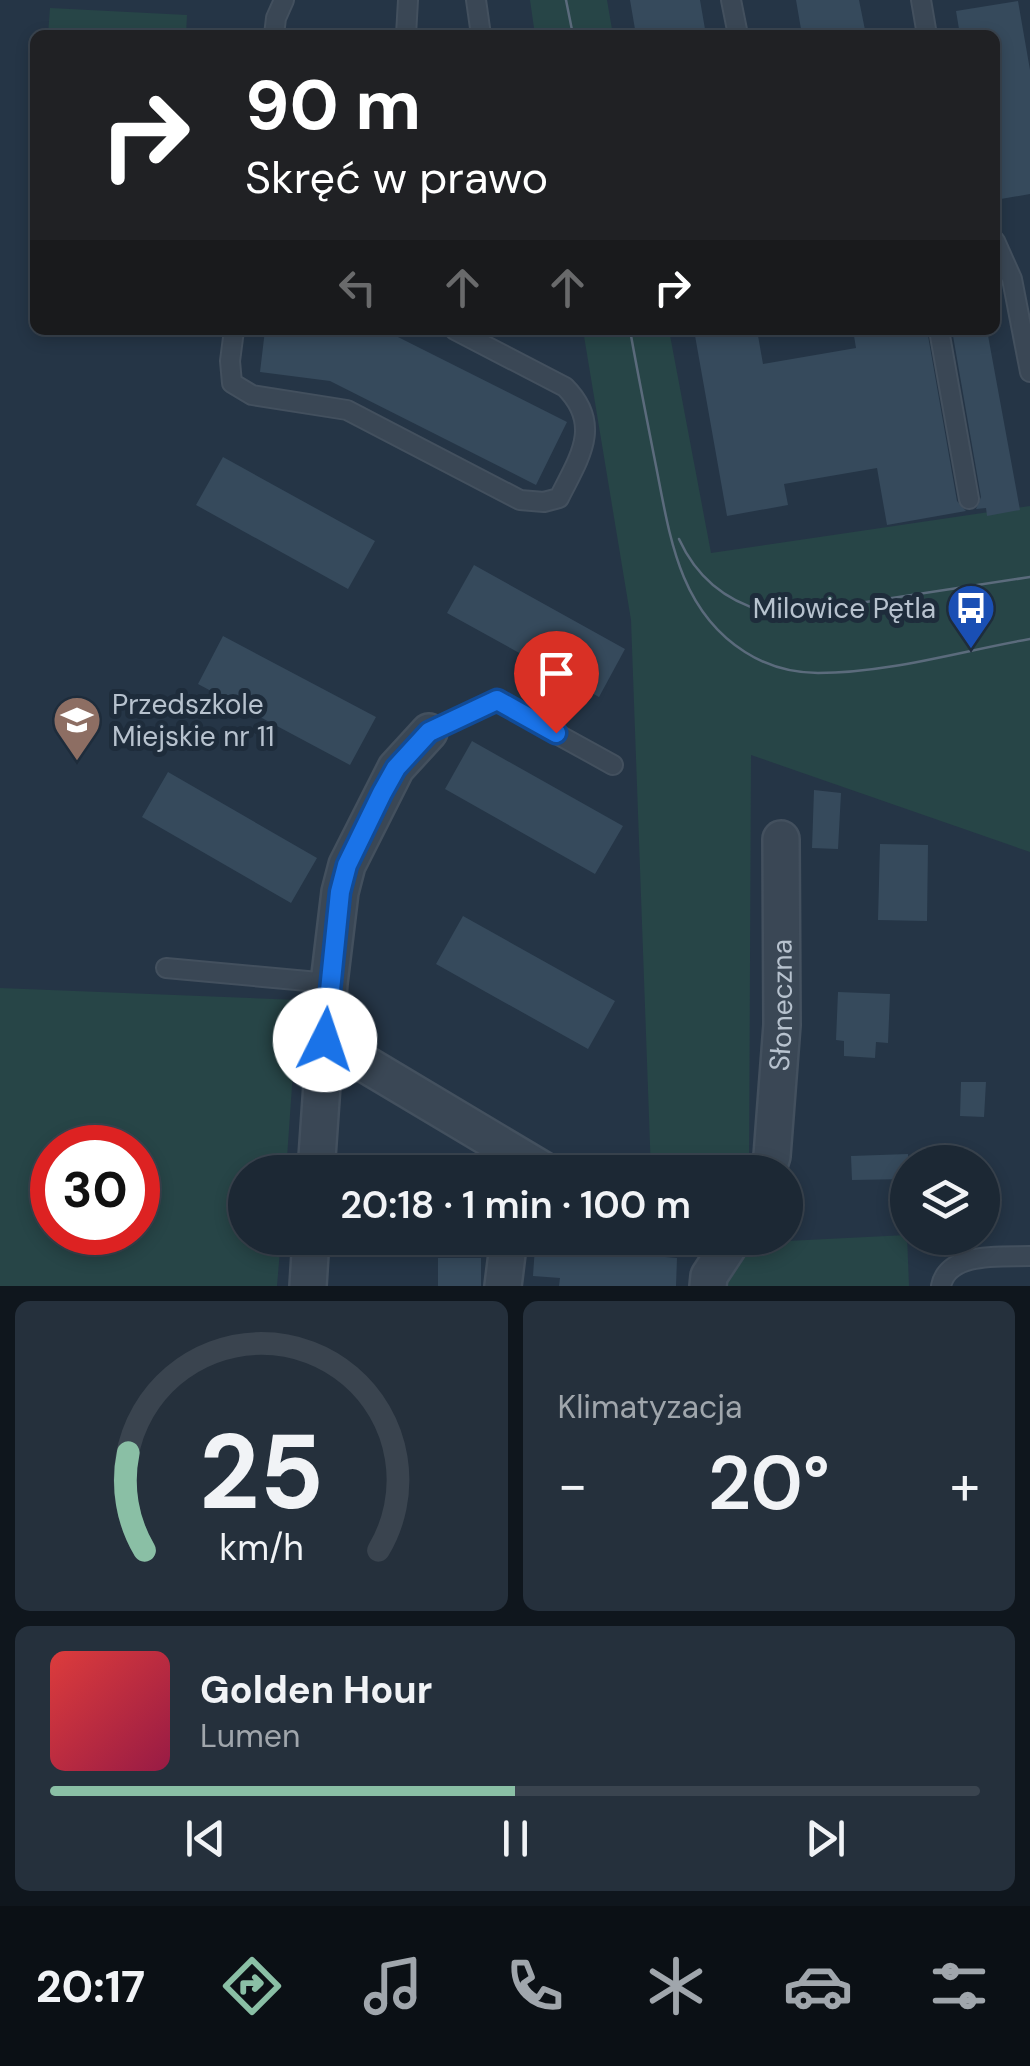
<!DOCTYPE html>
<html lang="pl">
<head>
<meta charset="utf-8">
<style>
	:root { --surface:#1c2834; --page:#25303c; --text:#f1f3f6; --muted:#a0a6ac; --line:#3a444f; --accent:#8abfa5 }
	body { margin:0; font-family:"DM Sans",sans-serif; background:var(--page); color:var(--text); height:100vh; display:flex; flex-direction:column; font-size:38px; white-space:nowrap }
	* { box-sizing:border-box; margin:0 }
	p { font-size:32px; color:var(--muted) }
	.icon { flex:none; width:55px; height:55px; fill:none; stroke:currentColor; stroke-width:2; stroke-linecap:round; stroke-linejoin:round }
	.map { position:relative; height:1286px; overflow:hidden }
	.details { display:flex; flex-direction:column; gap:15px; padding:15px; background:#0f161d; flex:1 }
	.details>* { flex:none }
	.hud { position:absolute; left:30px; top:30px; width:970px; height:305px; border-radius:15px; box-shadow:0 5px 15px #0003,0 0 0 2px var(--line); background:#202124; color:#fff; overflow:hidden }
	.controls { position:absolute; left:890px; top:1145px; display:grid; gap:20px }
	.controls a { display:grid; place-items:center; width:110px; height:110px; border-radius:50%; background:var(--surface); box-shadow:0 5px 15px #0003,0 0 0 2px var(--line); font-size:50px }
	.speed { position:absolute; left:30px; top:1125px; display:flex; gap:20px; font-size:50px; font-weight:700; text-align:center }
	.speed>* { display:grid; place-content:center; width:130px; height:130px; border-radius:50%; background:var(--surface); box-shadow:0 5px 15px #0003,0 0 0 2px var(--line); line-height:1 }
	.speed .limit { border:15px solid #d22; background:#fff; color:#111 }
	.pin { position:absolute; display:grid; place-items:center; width:85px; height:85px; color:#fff; margin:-102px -42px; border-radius:50% 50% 50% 0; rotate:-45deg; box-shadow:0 0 10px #0007 }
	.pin .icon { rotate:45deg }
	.me { position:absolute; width:110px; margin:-55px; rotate:4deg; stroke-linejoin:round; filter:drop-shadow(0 0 8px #0008) }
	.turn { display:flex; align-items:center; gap:35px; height:210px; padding:0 50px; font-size:45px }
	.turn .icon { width:130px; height:130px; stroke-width:2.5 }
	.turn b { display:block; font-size:70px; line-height:85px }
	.lanes { display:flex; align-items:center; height:95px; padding:0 50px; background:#0003; justify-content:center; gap:50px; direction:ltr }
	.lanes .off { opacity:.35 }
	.big { font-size:75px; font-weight:600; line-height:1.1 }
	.details .tile { flex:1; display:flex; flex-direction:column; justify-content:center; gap:15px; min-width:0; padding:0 35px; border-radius:15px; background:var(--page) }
	.details .dial { align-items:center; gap:0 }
	.dial svg { height:260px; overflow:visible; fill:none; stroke:var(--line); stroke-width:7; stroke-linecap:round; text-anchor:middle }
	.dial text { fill:var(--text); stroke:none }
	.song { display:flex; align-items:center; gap:30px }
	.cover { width:120px; height:120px; border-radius:15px; background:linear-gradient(135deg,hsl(0 70% 55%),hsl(340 70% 35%)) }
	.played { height:10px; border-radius:5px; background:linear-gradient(90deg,var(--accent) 50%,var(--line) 50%) }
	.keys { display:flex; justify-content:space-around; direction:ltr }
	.heat { display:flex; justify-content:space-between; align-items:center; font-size:55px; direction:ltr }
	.details .tiles { flex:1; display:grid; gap:15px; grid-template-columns:1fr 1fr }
	.tile:last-child { grid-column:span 2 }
	.trip { position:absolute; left:228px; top:1155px; width:575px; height:100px; border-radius:50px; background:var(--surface); box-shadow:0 5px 15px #0003,0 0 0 2px var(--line); font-weight:600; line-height:100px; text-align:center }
	.dock { display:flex; height:160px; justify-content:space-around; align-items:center; background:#0b1015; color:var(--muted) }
	.dock .icon { width:70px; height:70px }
	.dock .selected { color:var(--accent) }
	.dock b { font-size:45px; color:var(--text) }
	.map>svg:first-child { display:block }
</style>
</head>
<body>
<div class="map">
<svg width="1030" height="1286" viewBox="0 0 1030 1286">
	<rect width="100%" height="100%" fill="#253546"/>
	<path fill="#274547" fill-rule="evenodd" d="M 530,0 L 607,0 L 613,35 L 535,35 Z
		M 50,8 L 187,15 L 186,35 L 48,35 Z
		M 583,330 L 669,330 L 711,553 L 1030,506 L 1030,852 L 751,755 L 749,1172 L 651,1172 L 631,620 Z
		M 0,988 L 298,1000 L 286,1172 L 245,1172 L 245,1238 L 281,1238 L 277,1286 L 0,1286 ZM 52,1148 L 138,1148 L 138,1232 L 52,1232 Z
		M 907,1235 L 909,1286 L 722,1286 L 749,1243 Z"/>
	<path fill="#364a5c" d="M 630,0 L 700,0 L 706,35 L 636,35 Z
		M 796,0 L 859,0 L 866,35 L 802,35 Z
		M 1018,1 L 1030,70 L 1030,194 L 995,200 L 995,35 L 960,35 L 956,11 Z
		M 265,330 L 386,331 L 567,422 L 536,485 L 330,381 L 260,372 Z
		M 694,330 L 757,330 L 763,364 L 856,348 L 853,330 L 927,330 L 957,501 L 966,511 L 887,525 L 877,468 L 784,484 L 788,505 L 727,516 Z
		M 952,330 L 987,330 L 1020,510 L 987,516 L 986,508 L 976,509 L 981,497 Z
		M 223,457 L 375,541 L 348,589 L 196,505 Z
		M 474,565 L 625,649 L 599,697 L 447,613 Z
		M 223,636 L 376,717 L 350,765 L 198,684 Z
		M 472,741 L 623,826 L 595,874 L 445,789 Z
		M 168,772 L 317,858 L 291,903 L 142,817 Z
		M 814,790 L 841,793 L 838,849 L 812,848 Z
		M 880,844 L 928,845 L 927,921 L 878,920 Z
		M 463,916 L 615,1001 L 588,1049 L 436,964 Z
		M 838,992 L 890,994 L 888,1043 L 876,1042 L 875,1058 L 844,1056 L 844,1041 L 836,1040 Z
		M 961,1082 L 986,1082 L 984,1117 L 960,1116 Z
		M 908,1154 L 908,1179 L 852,1180 L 851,1156 Z
		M 535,1246 L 677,1258 L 676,1286 L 559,1286 L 560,1278 L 533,1276 Z
		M 438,1258 L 481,1258 L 481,1286 L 438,1286 Z"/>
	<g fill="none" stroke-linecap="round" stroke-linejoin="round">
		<g stroke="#43505e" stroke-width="22">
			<path id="lane" d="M 476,0 L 481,35
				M 731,0 L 738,35
				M 921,0 L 927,35
				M 274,35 L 276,18 L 284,0
				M 406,35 L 408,0
				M 995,241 L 1012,279 L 1030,372
				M 234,330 L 230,361 L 232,383 L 252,395 L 347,410 L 520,500 L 544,502 L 559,498 C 579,458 603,425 565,387 L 455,330
				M 939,330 L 969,499
				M 429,732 L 497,701 L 613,765
				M 166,968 L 329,983
				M 941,1286 C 948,1251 1003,1257 1030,1256"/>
		</g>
		<g stroke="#43505e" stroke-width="40">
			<g id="street">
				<path d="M 325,1040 L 546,1172"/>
				<path d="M 316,1172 L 329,983 L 340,892 L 347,865 L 396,768 L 429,732"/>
				<path id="s1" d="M 767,1172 L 772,1156 L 782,1025 L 781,839"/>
				<path d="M 308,1286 L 311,1238"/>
				<path d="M 503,1286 L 509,1238"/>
				<path d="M 708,1286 L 709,1276 L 734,1238"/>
			</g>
		</g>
		<use href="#lane" stroke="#3a4755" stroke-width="18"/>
		<use href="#street" stroke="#3a4755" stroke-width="35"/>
		<path stroke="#5b6b7c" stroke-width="2.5" d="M 566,0 L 573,35
			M 630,330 C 638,375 647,420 656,466 C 670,537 679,610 745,652 C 767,666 793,673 818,673 C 889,673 961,651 1030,639
			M 679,539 C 699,583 734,607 781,615 L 1030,577"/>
	</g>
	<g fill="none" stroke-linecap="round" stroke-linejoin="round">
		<g stroke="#114b97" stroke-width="25">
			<path id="route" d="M 325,1040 L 340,892 L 347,865 L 382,793 L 396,768 L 429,732 L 497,700 L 556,733"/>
		</g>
		<use href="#route" stroke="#1a73e8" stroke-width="18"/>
	</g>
	<defs>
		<g id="bus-pin" transform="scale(2.5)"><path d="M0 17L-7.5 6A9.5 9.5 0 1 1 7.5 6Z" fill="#1a4fb4" stroke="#1e2c3b"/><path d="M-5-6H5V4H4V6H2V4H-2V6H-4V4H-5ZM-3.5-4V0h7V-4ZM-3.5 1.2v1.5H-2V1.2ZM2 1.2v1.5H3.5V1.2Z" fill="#fff"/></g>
		<g id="school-pin" transform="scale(2.5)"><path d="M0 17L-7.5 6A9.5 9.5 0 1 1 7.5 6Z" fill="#8d6e63" stroke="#1e2c3b"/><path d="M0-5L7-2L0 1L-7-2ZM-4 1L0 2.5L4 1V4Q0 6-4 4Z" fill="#fff"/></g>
	</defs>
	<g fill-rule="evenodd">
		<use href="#bus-pin" x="971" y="608"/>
		<use href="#school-pin" x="77" y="720"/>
	</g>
	<g text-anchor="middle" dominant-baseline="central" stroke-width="10" stroke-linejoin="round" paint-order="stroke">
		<g font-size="28" fill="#b7c2ce" stroke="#1e2c3b" text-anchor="end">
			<text x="936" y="608">Milowice Pętla</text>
			<text x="112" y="704" text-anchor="start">Przedszkole<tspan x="112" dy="32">Miejskie nr 11</tspan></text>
		</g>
		<g font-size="28" fill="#b7c2ce" stroke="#1e2c3b">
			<text stroke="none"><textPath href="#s1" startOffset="168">Słoneczna</textPath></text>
		</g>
	</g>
</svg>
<div class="controls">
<a><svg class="icon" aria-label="layers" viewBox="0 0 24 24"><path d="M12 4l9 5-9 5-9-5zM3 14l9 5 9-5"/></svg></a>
</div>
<div class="speed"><div class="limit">30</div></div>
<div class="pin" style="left:556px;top:733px;background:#d93025"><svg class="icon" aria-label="arrive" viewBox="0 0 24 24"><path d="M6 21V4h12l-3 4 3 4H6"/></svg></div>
<svg class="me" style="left:325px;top:1040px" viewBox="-20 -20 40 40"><circle r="19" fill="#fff"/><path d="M0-13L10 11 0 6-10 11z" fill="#1a73e8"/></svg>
<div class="trip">20:18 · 1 min · 100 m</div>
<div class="hud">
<div class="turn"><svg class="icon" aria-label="right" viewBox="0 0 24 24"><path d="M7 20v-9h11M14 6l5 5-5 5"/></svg><div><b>90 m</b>Skręć w prawo</div></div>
<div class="lanes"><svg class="icon off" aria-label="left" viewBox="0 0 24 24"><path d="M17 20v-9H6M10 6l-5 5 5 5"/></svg><svg class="icon off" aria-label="ahead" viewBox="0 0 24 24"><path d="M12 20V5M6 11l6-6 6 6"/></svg><svg class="icon off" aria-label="ahead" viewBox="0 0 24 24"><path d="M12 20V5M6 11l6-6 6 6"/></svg><svg class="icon" aria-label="right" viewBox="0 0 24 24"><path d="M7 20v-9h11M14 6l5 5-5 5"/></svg></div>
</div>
</div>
<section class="details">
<div class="tiles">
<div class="tile dial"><svg viewBox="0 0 100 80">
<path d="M14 69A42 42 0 1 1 86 69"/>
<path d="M14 69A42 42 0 0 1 9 39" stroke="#8abfa5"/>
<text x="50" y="56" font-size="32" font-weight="700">25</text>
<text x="50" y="72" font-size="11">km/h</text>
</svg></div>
<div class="tile"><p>Klimatyzacja</p>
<div class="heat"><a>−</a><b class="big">20°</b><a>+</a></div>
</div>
<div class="tile">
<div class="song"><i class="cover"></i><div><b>Golden Hour</b><p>Lumen</p></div></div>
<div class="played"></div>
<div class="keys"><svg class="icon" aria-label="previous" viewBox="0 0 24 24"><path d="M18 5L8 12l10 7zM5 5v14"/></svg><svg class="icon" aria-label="pause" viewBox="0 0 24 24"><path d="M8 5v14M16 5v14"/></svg><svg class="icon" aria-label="next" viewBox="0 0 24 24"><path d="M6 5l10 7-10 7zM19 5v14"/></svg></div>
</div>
</div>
</section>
<nav class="dock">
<b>20:17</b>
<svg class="icon selected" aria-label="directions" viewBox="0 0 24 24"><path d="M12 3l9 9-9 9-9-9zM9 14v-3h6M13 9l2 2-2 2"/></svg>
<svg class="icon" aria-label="music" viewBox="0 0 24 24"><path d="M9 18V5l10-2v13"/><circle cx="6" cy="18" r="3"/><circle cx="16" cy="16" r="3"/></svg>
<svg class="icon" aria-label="phone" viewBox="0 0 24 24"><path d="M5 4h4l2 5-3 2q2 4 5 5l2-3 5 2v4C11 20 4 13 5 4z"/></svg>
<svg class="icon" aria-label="climate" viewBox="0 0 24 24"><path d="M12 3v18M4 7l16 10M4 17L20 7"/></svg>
<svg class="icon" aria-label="car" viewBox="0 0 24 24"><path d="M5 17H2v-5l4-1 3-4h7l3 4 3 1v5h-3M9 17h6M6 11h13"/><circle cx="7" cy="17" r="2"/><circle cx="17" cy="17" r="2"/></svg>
<svg class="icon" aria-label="filters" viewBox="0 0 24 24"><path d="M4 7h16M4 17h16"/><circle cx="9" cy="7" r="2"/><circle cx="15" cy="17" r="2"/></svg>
</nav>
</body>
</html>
